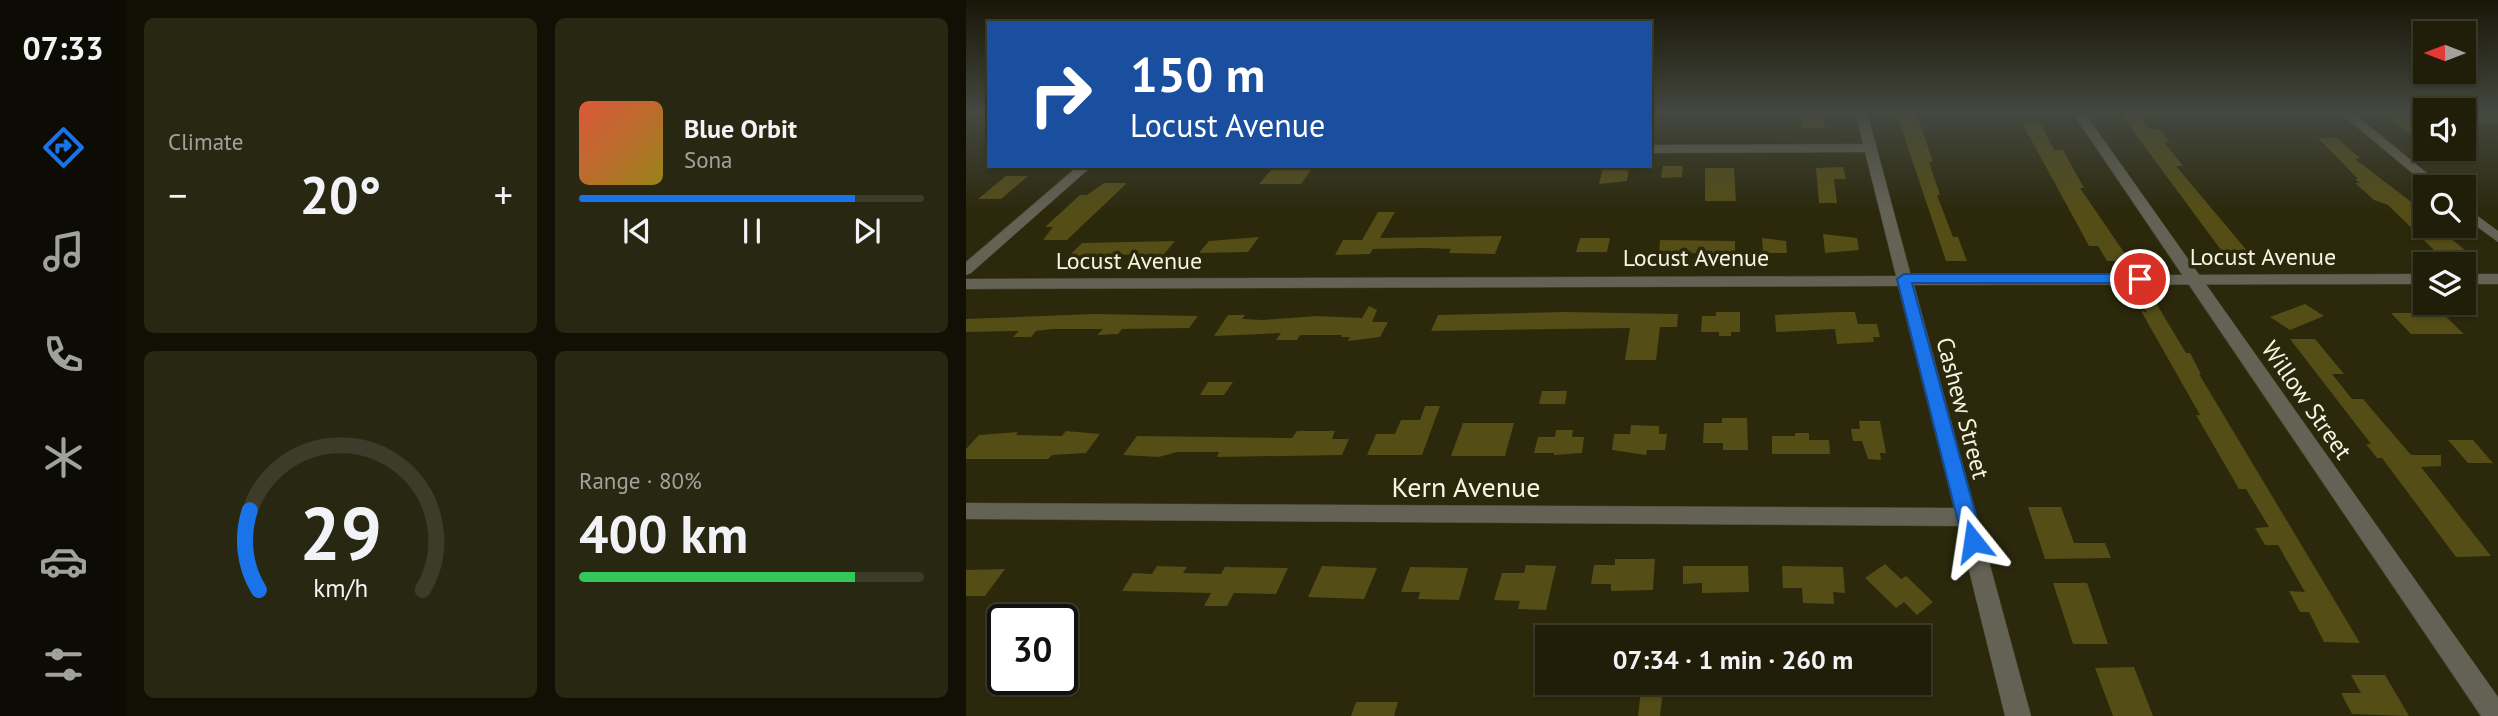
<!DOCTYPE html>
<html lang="en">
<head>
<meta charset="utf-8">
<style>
	:root { --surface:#201e09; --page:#282712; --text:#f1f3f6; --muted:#a2a29c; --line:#3d3c2a; --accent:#1a73e8 }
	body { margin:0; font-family:"PT Sans",sans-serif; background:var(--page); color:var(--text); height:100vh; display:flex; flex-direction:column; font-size:26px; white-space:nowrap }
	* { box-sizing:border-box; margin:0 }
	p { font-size:23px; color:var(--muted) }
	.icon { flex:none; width:38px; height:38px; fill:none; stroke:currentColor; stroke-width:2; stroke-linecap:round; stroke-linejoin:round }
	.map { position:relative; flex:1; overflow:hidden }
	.side { display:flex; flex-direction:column; gap:18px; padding:18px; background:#121005; width:840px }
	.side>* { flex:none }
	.guide { position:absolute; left:21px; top:21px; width:665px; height:147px; border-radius:0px; box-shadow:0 2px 5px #0004,0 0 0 2px var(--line); background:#1a4fa0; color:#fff; overflow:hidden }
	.needle { width:46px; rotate:270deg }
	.fabs { position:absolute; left:1447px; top:21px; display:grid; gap:14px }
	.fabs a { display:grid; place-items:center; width:63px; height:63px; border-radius:0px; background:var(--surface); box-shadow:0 2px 5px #0004,0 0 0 2px var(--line); font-size:35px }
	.speed { position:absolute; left:21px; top:604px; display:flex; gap:14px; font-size:35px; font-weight:700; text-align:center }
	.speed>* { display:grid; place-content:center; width:91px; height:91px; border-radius:50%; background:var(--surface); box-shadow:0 2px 5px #0004,0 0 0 2px var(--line); line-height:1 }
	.speed .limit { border:4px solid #111; border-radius:10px; background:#fff; color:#111 }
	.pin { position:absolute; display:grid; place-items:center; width:60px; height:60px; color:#fff; margin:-30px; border:4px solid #fff; border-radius:50%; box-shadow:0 2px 7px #0007 }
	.me { position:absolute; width:77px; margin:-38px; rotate:345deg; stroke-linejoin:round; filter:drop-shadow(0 0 5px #0008) }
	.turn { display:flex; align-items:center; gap:24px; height:147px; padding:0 28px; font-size:32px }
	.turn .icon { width:91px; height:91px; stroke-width:2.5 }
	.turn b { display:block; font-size:49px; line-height:60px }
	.big { font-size:52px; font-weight:700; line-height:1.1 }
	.side .card { flex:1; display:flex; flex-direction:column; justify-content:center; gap:10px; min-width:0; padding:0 24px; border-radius:10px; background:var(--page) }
	.side .dial { align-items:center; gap:0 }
	.dial svg { height:182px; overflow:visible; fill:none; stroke:var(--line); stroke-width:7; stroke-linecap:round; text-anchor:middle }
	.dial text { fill:var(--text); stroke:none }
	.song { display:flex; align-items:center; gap:21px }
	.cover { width:84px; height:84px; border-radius:10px; background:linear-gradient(135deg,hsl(10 70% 55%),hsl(50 70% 35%)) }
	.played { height:7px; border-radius:4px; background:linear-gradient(90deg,var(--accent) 80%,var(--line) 80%) }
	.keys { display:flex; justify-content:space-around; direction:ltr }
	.heat { display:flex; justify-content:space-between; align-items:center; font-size:38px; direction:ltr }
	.charge { height:10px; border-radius:5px; background:linear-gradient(90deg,#34c759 80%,var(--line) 0) }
	.side .tiles { flex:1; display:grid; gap:18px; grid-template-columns:repeat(2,1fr) }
	.trip { position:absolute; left:569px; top:625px; width:396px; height:70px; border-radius:0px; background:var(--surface); box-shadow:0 2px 5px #0004,0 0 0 2px var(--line); font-weight:700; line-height:70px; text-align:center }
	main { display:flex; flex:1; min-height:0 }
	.tabs { display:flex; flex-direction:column; width:126px; justify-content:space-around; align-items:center; background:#0d0c04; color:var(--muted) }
	.tabs .icon { width:49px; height:49px }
	.tabs .selected { color:var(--accent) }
	.tabs b { font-size:32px; color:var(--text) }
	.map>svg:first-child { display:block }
</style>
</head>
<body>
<main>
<nav class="tabs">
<b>07:33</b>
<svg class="icon selected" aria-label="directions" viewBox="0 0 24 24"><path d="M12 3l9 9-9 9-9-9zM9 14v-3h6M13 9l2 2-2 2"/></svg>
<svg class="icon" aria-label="music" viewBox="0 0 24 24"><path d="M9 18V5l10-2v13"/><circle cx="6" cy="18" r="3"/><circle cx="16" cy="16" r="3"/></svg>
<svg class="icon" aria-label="phone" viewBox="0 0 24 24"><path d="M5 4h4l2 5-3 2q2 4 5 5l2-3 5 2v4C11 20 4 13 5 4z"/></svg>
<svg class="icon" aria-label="climate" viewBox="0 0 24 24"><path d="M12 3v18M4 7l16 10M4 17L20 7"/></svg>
<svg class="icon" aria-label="car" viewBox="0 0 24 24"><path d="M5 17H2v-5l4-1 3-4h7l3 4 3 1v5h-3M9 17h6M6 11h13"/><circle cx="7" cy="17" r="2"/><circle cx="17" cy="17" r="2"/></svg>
<svg class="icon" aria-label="filters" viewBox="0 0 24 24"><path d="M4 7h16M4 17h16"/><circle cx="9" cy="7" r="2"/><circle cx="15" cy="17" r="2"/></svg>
</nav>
<section class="side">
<div class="tiles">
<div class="card"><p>Climate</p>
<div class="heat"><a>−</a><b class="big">20°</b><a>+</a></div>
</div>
<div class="card">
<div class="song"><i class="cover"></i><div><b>Blue Orbit</b><p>Sona</p></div></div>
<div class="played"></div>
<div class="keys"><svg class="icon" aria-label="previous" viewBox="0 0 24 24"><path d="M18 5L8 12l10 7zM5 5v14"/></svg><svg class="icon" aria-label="pause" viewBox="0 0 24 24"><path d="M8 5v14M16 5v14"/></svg><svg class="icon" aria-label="next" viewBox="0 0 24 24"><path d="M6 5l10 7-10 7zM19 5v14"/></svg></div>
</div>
<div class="card dial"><svg viewBox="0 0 100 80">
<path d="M14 69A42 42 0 1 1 86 69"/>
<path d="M14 69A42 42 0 0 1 10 34" stroke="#1a73e8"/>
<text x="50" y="56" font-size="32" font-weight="700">29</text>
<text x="50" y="72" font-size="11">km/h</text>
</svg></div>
<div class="card"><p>Range · 80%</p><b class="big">400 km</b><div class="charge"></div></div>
</div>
</section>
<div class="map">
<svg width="1532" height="716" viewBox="0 0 1532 716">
	<rect width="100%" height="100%" fill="#2b280c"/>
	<path fill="#544d15" d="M 930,112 L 947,112 L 954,124 L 967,162 L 963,162 L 974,195 L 971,195 L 987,237 L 992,237 L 1001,261 L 980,261 Z
		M 1153,112 L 1169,112 L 1183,129 L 1193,129 L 1204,142 L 1198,142 L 1217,166 L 1210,166 L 1288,259 L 1265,259 L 1255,250 Z
		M 1498,112 L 1524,112 L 1532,117 L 1532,124 L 1506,124 L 1498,119 Z
		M 835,115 L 856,115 L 859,128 L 836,128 Z
		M 1423,118 L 1446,119 L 1460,129 L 1460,145 Z
		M 1056,123 L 1074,123 L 1088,150 L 1097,150 L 1118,188 L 1114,188 L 1164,261 L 1141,261 L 1132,246 L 1123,246 Z
		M 1352,138 L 1371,138 L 1394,158 L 1389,159 L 1448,204 L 1445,204 L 1460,217 L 1460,226 L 1470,226 L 1500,251 L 1469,251 L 1422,205 L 1408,200 L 1389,183 L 1394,183 L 1389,179 L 1392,179 Z
		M 1464,149 L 1484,149 L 1501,161 L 1481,162 Z
		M 697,166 L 717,166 L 716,177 L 695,178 Z
		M 877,167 L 880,179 L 868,179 L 871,203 L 853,203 L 850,168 Z
		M 637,168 L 663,168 L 661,181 L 633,184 Z
		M 739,168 L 768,168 L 770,201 L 739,201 Z
		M 346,169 L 335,184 L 293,184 L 305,170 Z
		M 40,176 L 62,176 L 35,199 L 12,199 Z
		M 138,183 L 161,183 L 101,240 L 77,240 L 87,227 L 79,227 L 114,195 L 121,195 Z
		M 412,212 L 429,212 L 414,238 L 536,236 L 529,254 L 483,253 L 485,249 L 459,248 L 407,249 L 404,254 L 369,255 L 377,240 L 396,240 Z
		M 857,234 L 891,238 L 893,250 L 859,253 Z
		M 293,237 L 282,252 L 233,253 L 243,241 Z
		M 614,238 L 644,238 L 641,252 L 610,252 Z
		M 796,238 L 820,241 L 821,253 L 797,253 Z
		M 694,240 L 769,241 L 769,252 L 693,254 Z
		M 209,241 L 198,254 L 103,256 L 116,243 Z
		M 1176,303 L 1190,303 L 1220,353 L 1224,353 L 1235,374 L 1233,374 L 1394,643 L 1358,642 L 1343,612 L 1334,612 L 1323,591 L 1339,592 L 1312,545 L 1299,545 L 1289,528 L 1303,527 L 1280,489 L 1273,489 L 1230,415 L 1234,415 L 1175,311 L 1181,312 Z
		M 1339,304 L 1358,316 L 1324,330 L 1304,317 Z
		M 403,306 L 411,310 L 406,322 L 422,322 L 414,337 L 382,341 L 384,337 L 375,337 L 376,335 L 334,335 L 331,340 L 310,340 L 315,333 L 248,336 L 262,315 L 279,315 L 276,319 L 297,320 L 350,316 L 396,318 Z
		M 598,312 L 712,314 L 711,327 L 694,327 L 690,360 L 659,360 L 664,328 L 465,331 L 472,315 Z
		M 750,312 L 774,312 L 774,332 L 765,332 L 765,336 L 753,336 L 753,332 L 735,332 L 736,316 L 750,316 Z
		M 874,312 L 889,312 L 892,324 L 911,324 L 914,337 L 907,337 L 908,342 L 871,344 L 869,329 L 810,332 L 809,315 Z
		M 1425,313 L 1476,313 L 1498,334 L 1445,334 Z
		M 129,314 L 232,316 L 223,328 L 156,329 L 152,334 L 131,335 L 137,329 L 86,329 L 70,331 L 65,337 L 47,337 L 53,331 L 0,332 L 0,319 Z
		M 1324,339 L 1349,339 L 1378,374 L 1366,374 L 1386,399 L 1397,399 L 1445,455 L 1475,455 L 1475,466 L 1455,467 L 1525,556 L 1490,557 L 1416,458 L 1411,458 L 1400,444 L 1405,444 Z
		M 242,382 L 267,382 L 258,395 L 234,395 Z
		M 576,391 L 601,391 L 599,404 L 573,404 Z
		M 459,406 L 474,406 L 456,455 L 401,455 L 410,434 L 429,434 L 435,420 L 454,420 Z
		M 756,418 L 781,418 L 782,450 L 757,450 L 757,443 L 737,443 L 738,423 L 756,423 Z
		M 893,421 L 914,421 L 920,453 L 914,453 L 915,460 L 902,459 L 896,441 L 887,441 L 885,429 L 894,429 Z
		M 497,423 L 548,423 L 539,456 L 485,456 Z
		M 665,425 L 693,426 L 693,434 L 701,434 L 699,450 L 681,450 L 680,455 L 646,450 L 648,434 L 664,434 Z
		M 590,430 L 607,430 L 606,437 L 618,437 L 616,453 L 588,455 L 588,453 L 568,453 L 572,437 L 589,437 Z
		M 100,431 L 134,434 L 120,453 L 86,455 L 82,459 L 0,459 L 0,449 L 13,435 L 52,432 L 50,435 L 96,436 Z
		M 331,431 L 369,431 L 366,439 L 383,439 L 376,455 L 251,457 L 253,452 L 211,452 L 193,457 L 157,455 L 171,436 L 326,438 Z
		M 829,433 L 843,433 L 843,440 L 863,440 L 864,454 L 806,454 L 806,436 L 829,436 Z
		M 1482,440 L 1507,440 L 1527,463 L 1502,463 Z
		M 1062,507 L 1095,507 L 1108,543 L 1139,543 L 1145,558 L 1079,559 Z
		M 649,559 L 689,559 L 687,590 L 645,591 L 645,584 L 625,584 L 628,565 L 649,565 Z
		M 919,564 L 935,579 L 940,576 L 967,602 L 951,615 L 938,602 L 930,608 L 899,578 Z
		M 560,565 L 590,566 L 580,610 L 552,609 L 554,601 L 528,600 L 536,573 L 558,573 Z
		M 191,566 L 221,567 L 217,573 L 255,574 L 259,567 L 322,568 L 310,594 L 268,593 L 261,606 L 238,606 L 245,593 L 156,591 L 167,573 L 186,574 Z
		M 356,566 L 411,568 L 398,599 L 342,597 Z
		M 717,566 L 782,566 L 783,592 L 736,593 L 736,583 L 717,584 Z
		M 816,566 L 877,567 L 879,593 L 867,592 L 868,604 L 837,603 L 836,588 L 817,588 Z
		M 444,567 L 502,568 L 493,600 L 452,599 L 454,592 L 435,592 Z
		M 39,569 L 19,596 L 0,596 L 0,570 Z
		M 1087,583 L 1121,583 L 1142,644 L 1107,644 Z
		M 1168,667 L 1187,716 L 1147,716 L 1129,668 Z
		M 1385,675 L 1419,675 L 1443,716 L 1386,714 L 1375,693 L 1395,693 Z
		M 675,690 L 697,690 L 694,716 L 672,716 Z
		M 390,702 L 432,702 L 428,716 L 385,716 Z"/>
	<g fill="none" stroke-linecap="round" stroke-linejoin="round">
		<g stroke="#47452a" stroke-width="1">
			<path id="minor" d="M 889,112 L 901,112 L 945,276 L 1460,274 L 1460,284 L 948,285 L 1065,716 L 1039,716 L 992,526 L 0,519 L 0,503 L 988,508 L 932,286 L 0,289 L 0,279 L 930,276 L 899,152 L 684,153 L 684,145 L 897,144 Z
				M 1373,112 L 1386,112 L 1478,187 L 1463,187 Z
				M 112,166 L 126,166 L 5,273 L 0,275 L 0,262 Z
				M 1498,206 L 1532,231 L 1532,242 L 1498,217 Z
				M 1498,274 L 1532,274 L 1532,284 L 1498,284 Z"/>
		</g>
		<g stroke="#47452a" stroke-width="1">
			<path id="tertiary" d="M 1106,112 L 1118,112 L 1532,697 L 1532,716 L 1515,716 Z"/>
		</g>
		<use href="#minor" fill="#636255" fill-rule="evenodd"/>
		<use href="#tertiary" fill="#636255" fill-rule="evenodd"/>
	</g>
	<linearGradient id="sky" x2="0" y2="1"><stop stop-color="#181607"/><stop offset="0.53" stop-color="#444840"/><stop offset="1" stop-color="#444840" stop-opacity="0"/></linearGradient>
	<rect width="1532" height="212" fill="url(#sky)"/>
	<path fill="#1a73e8" stroke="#114b97" stroke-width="2" d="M 938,274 L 1174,274 L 1182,279 L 1174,283 L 946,283 L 1017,541 L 1014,547 L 1000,547 L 997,541 L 931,279 Z"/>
	<g text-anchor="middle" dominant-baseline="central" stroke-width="7" stroke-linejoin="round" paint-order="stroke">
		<g font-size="24" fill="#f6f4e4" stroke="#2b280c">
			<text x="1297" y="256">Locust Avenue</text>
			<text x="730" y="257">Locust Avenue</text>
			<text x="163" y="260">Locust Avenue</text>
			<text transform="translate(1341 400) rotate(55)">Willow Street</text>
			<text transform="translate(997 408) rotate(75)">Cashew Street</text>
		</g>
		<g font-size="28" fill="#f6f4e4" stroke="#2b280c">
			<text x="500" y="486">Kern Avenue</text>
		</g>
	</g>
</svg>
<div class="fabs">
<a><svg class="needle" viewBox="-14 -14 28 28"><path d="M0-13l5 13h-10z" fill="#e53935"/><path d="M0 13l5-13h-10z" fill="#a2a29c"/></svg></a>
<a><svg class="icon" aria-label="sound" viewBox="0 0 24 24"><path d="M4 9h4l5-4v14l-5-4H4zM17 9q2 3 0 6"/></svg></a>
<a><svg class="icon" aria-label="search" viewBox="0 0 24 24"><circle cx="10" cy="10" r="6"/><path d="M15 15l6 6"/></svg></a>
<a><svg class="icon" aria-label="layers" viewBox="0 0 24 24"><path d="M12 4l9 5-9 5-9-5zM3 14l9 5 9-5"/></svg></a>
</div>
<div class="speed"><div class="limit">30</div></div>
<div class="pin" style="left:1174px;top:279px;background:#d93025"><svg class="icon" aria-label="arrive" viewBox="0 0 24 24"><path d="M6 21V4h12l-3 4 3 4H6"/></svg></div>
<svg class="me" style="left:1007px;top:541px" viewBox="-20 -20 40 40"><path d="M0-17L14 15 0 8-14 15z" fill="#1a73e8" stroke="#fff" stroke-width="4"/></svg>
<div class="trip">07:34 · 1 min · 260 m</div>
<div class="guide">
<div class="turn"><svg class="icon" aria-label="right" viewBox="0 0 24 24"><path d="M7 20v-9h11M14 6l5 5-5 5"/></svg><div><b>150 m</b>Locust Avenue</div></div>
</div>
</div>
</main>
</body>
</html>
